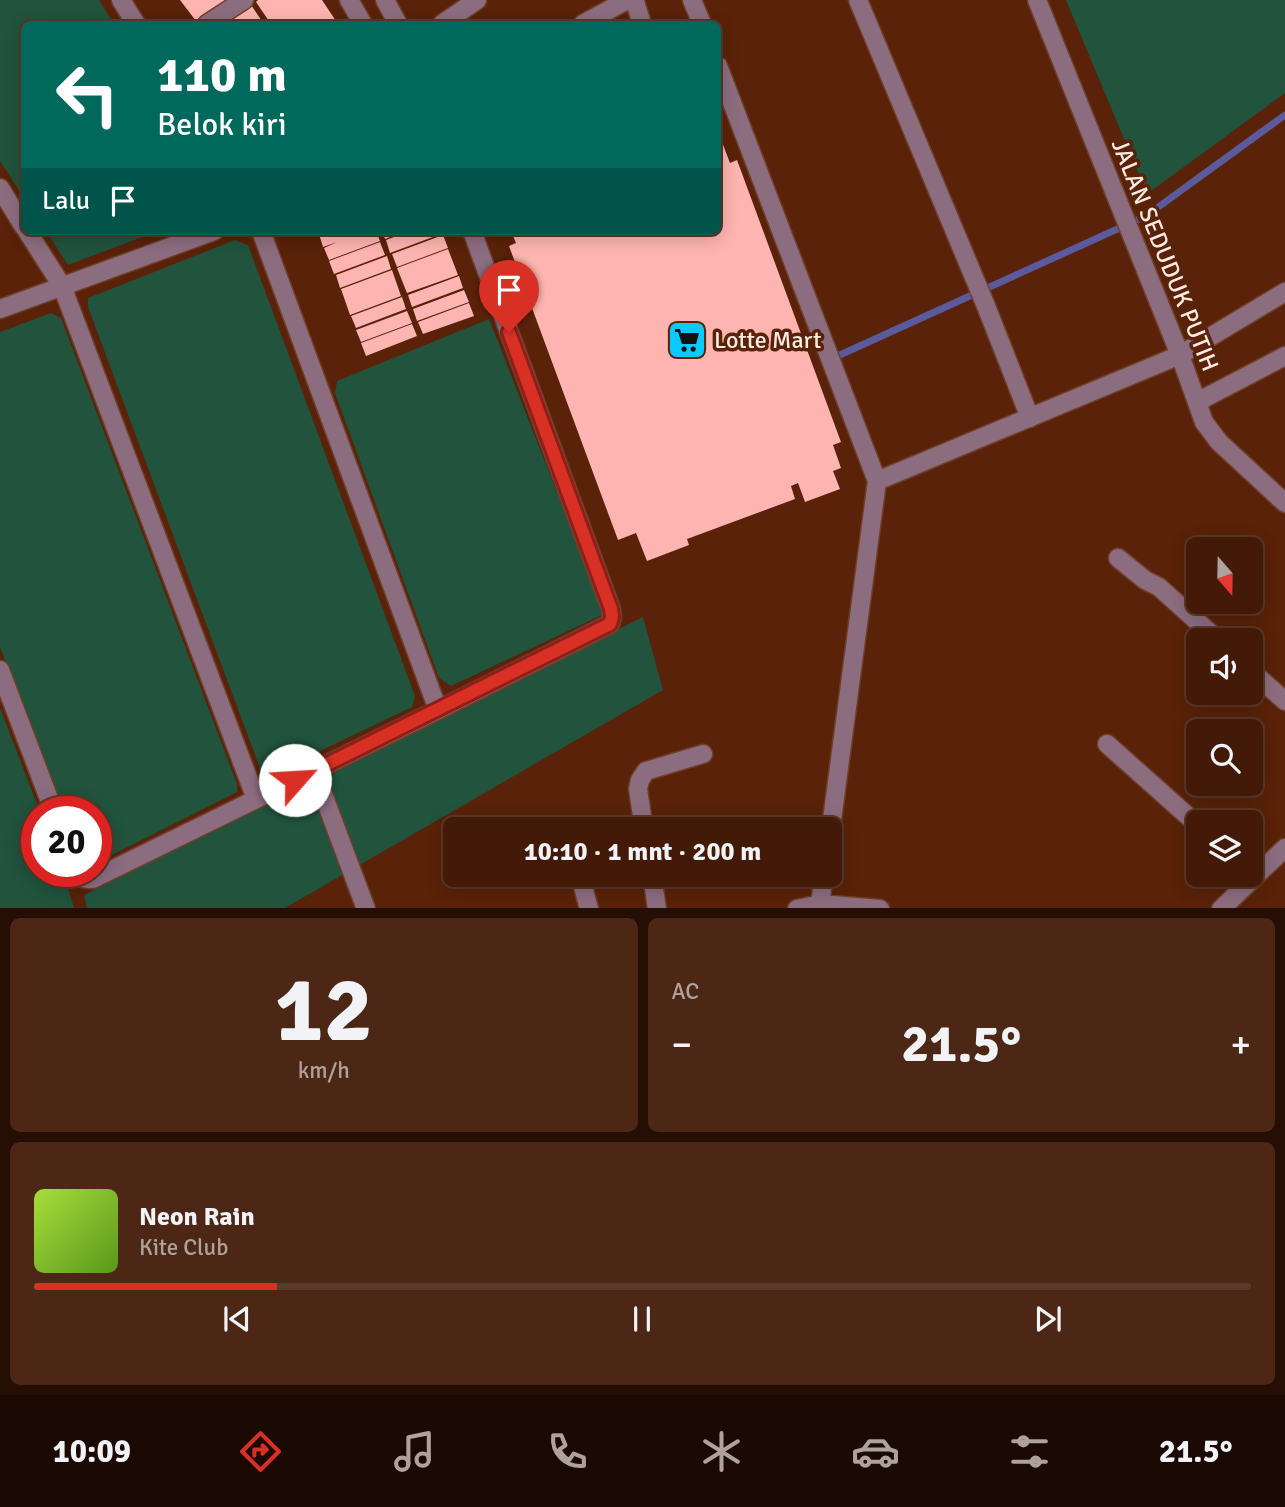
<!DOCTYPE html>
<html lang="id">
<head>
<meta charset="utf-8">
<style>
	:root { --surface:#431a07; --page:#4d2715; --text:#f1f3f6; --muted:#afa19b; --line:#5b3828; --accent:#d93025 }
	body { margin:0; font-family:Signika,sans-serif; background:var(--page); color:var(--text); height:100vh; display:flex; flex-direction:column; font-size:26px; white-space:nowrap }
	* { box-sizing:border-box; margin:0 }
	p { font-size:23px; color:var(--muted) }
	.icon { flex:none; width:38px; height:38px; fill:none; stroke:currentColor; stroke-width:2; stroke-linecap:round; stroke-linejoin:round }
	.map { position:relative; height:908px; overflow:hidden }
	.sheet { display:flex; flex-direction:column; gap:10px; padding:10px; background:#250e04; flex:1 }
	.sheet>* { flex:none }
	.hud { position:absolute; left:21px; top:21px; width:700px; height:214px; border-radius:10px; box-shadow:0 4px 18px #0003,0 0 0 2px var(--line); background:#00695c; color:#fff; overflow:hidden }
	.needle { width:46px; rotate:160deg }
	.controls { position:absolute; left:1186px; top:537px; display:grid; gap:14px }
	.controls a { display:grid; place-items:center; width:77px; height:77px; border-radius:10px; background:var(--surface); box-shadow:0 4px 18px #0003,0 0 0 2px var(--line); font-size:35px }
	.speed { position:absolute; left:21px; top:796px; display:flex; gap:14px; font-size:35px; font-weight:700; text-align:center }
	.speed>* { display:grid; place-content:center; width:91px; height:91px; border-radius:50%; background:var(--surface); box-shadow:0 4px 18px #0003,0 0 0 2px var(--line); line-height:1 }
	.speed .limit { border:10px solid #d22; background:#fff; color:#111 }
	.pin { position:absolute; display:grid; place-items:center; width:60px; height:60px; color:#fff; margin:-72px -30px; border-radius:50% 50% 50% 0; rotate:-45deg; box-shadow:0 0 7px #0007 }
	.pin .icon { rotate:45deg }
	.me { position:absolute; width:77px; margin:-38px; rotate:64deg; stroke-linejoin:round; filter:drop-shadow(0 0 5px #0008) }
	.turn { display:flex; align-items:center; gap:24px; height:147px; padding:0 21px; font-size:32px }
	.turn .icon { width:91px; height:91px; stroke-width:2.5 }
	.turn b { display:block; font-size:49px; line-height:60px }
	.then { display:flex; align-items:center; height:66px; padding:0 21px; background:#0003; gap:14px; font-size:26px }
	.big { font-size:52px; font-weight:800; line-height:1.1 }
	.sheet .card { flex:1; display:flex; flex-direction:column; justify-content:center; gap:10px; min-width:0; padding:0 24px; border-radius:10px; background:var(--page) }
	.sheet .dial { align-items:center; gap:0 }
	.dial b { font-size:91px; line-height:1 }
	.song { display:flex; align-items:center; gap:21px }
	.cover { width:84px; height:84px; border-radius:10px; background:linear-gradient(135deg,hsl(80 70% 55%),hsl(90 70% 35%)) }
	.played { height:7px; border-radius:4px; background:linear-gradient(90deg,var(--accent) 20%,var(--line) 20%) }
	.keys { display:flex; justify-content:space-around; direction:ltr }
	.heat { display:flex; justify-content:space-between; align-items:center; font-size:38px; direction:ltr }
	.sheet .tiles { flex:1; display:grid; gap:10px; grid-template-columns:1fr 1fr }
	.card:last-child { grid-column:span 2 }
	.trip { position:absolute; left:443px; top:817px; width:399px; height:70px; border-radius:10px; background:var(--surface); box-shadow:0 4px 18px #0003,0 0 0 2px var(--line); font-weight:800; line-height:70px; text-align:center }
	.tabs { display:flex; height:112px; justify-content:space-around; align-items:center; background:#1b0a03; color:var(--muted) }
	.tabs .icon { width:49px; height:49px }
	.tabs .active { color:var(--accent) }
	.tabs b { font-size:32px; color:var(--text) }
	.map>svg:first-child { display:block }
</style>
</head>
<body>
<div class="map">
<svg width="1285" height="909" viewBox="0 0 1285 909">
	<rect width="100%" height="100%" fill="#592209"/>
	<path fill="#21533d" d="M 0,0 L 99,0 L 114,24 L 24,24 L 24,198 L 0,161 Z
		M 1066,0 L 1285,0 L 1285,93 L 1147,194 Z
		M 46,231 L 158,231 L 68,265 Z
		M 235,240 L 248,245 L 415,696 L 412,707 L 268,776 L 261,771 L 88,307 L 88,298 Z
		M 51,313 L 61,318 L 237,784 L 237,792 L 96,863 L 96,812 L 62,812 L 0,647 L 0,332 Z
		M 489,319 L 601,605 L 602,615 L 451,686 L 439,678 L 335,393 L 337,381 Z
		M 643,617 L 663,690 L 285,908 L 87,908 L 84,895 Z
		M 0,708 L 40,812 L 37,812 L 37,872 L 63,872 L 74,908 L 0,908 Z"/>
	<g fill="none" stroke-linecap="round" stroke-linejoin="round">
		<path stroke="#5b5a9c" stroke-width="7" d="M 831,359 L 1146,216 L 1285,115"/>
	</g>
	<path fill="#feb4b0" d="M 180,0 L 228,0 L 196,21 Z
		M 258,0 L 322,0 L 338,24 L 271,24 L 256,2 Z
		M 251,5 L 264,24 L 222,24 Z
		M 722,142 L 730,163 L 737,160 L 841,442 L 833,445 L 841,468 L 833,471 L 840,489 L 805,502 L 798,483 L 791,486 L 795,499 L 687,539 L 689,545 L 647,561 L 636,533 L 618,540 L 509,246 L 516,243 L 511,231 L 718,231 L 718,144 Z
		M 328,231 L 376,231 L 380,241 L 329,260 L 324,248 L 337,242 L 323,247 L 319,234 Z
		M 382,231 L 406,231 L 385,239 Z
		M 410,231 L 440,231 L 441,234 L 390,253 L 386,240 Z
		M 443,235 L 448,248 L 397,267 L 392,254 Z
		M 380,242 L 385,255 L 334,274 L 329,261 Z
		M 448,249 L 458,275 L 407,293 L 397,268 Z
		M 387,256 L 391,269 L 340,288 L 336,275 Z
		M 392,270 L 401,296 L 350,315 L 341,289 Z
		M 459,276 L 463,288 L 412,307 L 408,295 Z
		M 464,290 L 469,302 L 417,321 L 413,309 Z
		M 402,297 L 406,309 L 356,328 L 351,316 Z
		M 469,303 L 474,316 L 423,334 L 418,322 Z
		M 407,311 L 412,323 L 361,342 L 356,330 Z
		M 412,324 L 417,336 L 366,356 L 361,343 Z"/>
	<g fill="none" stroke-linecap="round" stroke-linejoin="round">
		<g stroke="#703e28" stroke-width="21">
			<path id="minor" d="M 121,0 L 136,24
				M 349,0 L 363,24
				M 385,0 L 398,24
				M 632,0 L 635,2 L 642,24
				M 692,0 L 702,24
				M 858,0 L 986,306 L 1030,418
				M 1037,0 L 1180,355 L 1204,422 L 1219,442 L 1285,503
				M 207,24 L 244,0
				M 442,24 L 477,0
				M 583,24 L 627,0
				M 718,66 L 877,481 L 830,835
				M 0,188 L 24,227
				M 27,231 L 62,286 L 256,799
				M 261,231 L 438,710
				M 0,309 L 214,231
				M 1197,402 L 1285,356
				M 877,481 L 1180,355 L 1285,292
				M 1118,558 L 1145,580 L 1159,587 L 1218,640
				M 0,670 L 54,812
				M 1251,671 L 1285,701
				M 1107,744 L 1199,826
				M 314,770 L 366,909
				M 644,830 L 638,789 L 640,780 L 646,771 L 703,754
				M 76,872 C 79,879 86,879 93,879 L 438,710 L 610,624 L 612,617 L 611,609 L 472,231
				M 580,875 L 589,909
				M 652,875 L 657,909
				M 820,904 L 824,875
				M 797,909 L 820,904 L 880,909
				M 1221,909 L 1285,848"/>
		</g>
		<use href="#minor" stroke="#8c6d7f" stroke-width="18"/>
	</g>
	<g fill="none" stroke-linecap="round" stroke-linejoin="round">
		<g stroke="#8d1f18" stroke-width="18">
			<path id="route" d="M 295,780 L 610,624 L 612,617 L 611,609 L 509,332"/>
		</g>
		<use href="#route" stroke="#d93025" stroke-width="12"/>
	</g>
	<defs>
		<g id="supermarket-square" transform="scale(2.0125)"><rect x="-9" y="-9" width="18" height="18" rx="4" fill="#09cafa" stroke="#592209"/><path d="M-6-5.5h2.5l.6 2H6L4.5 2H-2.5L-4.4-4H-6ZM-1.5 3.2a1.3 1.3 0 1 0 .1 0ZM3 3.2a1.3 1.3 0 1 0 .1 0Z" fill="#111"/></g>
	</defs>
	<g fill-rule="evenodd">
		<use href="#supermarket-square" x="687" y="340"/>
	</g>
	<g text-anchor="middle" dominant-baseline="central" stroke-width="7" stroke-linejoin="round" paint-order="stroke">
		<g font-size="24" fill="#fdebe4" stroke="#592209">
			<text transform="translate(1165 255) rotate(68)">JALAN SEDUDUK PUTIH</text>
		</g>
		<g font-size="24" fill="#fdebe4" stroke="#592209" text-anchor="start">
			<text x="714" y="340">Lotte Mart</text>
		</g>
	</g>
</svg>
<div class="controls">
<a><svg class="needle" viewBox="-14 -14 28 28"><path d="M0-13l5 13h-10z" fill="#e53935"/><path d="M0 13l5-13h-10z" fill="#afa19b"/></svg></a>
<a><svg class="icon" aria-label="sound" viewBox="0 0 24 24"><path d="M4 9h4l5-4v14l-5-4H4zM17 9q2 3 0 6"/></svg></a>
<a><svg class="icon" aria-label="search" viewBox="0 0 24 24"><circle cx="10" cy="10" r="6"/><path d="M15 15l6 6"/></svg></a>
<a><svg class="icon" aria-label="layers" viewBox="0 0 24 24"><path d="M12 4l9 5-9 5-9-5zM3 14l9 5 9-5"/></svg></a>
</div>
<div class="speed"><div class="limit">20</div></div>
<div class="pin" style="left:509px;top:332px;background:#d93025"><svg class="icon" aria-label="arrive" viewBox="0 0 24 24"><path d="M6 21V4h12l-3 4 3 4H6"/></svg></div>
<svg class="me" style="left:295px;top:780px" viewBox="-20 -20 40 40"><circle r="19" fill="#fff"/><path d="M0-13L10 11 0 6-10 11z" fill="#d93025"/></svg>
<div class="trip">10:10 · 1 mnt · 200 m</div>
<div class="hud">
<div class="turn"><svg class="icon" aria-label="left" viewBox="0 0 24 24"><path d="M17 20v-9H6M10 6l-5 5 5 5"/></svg><div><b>110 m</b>Belok kiri</div></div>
<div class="then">Lalu<svg class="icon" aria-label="arrive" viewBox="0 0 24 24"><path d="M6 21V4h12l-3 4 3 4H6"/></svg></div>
</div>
</div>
<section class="sheet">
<div class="tiles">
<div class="card dial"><b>12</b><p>km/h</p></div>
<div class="card"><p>AC</p>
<div class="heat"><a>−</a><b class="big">21.5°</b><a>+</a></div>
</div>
<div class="card">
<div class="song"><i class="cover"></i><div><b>Neon Rain</b><p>Kite Club</p></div></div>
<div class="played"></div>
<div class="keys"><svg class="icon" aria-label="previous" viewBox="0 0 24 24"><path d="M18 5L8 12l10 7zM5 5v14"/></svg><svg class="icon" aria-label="pause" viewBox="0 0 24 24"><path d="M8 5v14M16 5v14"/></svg><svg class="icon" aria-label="next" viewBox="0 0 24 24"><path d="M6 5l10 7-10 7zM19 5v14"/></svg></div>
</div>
</div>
</section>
<nav class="tabs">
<b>10:09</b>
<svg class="icon active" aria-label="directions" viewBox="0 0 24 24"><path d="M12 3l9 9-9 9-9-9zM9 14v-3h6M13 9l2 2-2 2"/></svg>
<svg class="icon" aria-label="music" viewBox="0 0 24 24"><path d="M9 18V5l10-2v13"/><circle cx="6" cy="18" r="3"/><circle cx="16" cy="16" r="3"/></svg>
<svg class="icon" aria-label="phone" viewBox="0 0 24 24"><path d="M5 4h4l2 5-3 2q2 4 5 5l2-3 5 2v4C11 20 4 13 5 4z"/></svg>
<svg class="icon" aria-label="climate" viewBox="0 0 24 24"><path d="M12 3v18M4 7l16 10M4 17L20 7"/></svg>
<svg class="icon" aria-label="car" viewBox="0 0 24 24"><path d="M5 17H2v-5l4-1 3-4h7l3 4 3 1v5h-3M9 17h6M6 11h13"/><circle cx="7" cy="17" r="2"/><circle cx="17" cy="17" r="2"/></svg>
<svg class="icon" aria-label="filters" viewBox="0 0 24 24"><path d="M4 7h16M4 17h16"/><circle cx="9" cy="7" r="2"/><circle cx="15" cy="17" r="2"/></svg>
<b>21.5°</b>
</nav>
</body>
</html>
